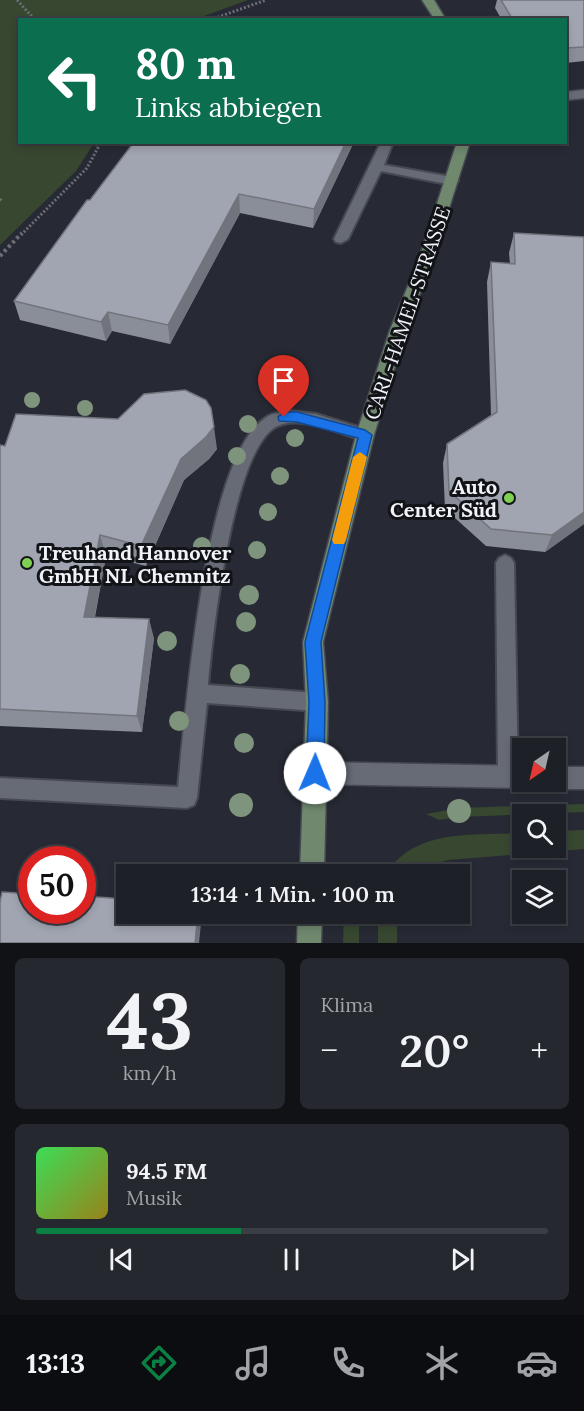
<!DOCTYPE html>
<html lang="de">
<head>
<meta charset="utf-8">
<style>
	:root { --surface:#1d2027; --page:#25282f; --text:#f1f3f6; --muted:#a0a3a7; --line:#3b3e44; --accent:#0b8043 }
	body { margin:0; font-family:Lora,serif; background:var(--page); color:var(--text); height:100vh; display:flex; flex-direction:column; font-size:22px; white-space:nowrap }
	* { box-sizing:border-box; margin:0 }
	p { font-size:20px; color:var(--muted) }
	.icon { flex:none; width:33px; height:33px; fill:none; stroke:currentColor; stroke-width:2; stroke-linecap:round; stroke-linejoin:round }
	.map { position:relative; height:943px; overflow:hidden }
	.drawer { display:flex; flex-direction:column; gap:15px; padding:15px; background:#101215; flex:1 }
	.drawer>* { flex:none }
	.top-card { position:absolute; left:18px; top:18px; width:549px; height:126px; border-radius:0px; box-shadow:0 3px 9px #0003,0 0 0 2px var(--line); background:#0b6e4f; color:#fff; overflow:hidden }
	.needle { width:39px; rotate:214deg }
	.tools { position:absolute; left:512px; top:738px; display:grid; gap:12px }
	.tools a { display:grid; place-items:center; width:54px; height:54px; border-radius:0px; background:var(--surface); box-shadow:0 3px 9px #0003,0 0 0 2px var(--line); font-size:30px }
	.speed { position:absolute; left:18px; top:846px; display:flex; gap:12px; font-size:30px; font-weight:700; text-align:center }
	.speed>* { display:grid; place-content:center; width:78px; height:78px; border-radius:50%; background:var(--surface); box-shadow:0 3px 9px #0003,0 0 0 2px var(--line); line-height:1 }
	.speed .limit { border:9px solid #d22; background:#fff; color:#111 }
	.pin { position:absolute; display:grid; place-items:center; width:51px; height:51px; color:#fff; margin:-62px -26px; border-radius:50% 50% 50% 0; rotate:-45deg; box-shadow:0 0 6px #0007 }
	.pin .icon { rotate:45deg }
	.me { position:absolute; width:66px; margin:-33px; rotate:1deg; stroke-linejoin:round; filter:drop-shadow(0 0 4px #0008) }
	.turn { display:flex; align-items:center; gap:21px; height:126px; padding:0 18px; font-size:27px }
	.turn .icon { width:78px; height:78px; stroke-width:2.5 }
	.turn b { display:block; font-size:42px; line-height:51px }
	.big { font-size:45px; font-weight:600; line-height:1.1 }
	.drawer .widget { flex:1; display:flex; flex-direction:column; justify-content:center; gap:9px; min-width:0; padding:0 21px; border-radius:9px; background:var(--page) }
	.drawer .dial { align-items:center; gap:0 }
	.dial b { font-size:78px; line-height:1 }
	.song { display:flex; align-items:center; gap:18px }
	.cover { width:72px; height:72px; border-radius:9px; background:linear-gradient(135deg,hsl(130 70% 55%),hsl(50 70% 35%)) }
	.played { height:6px; border-radius:3px; background:linear-gradient(90deg,var(--accent) 40%,var(--line) 40%) }
	.keys { display:flex; justify-content:space-around; direction:ltr }
	.heat { display:flex; justify-content:space-between; align-items:center; font-size:33px; direction:ltr }
	.drawer .tiles { flex:1; display:grid; gap:15px; grid-template-columns:1fr 1fr }
	.widget:last-child { grid-column:span 2 }
	.trip { position:absolute; left:116px; top:864px; width:354px; height:60px; border-radius:0px; background:var(--surface); box-shadow:0 3px 9px #0003,0 0 0 2px var(--line); font-weight:600; line-height:60px; text-align:center }
	.dock { display:flex; height:96px; justify-content:space-around; align-items:center; background:#0c0d10; color:var(--muted) }
	.dock .icon { width:42px; height:42px }
	.dock .active { color:var(--accent) }
	.dock b { font-size:27px; color:var(--text) }
	.map>svg:first-child { display:block }
</style>
</head>
<body>
<div class="map">
<svg width="584" height="943" viewBox="0 0 584 943">
	<rect width="100%" height="100%" fill="#272a34"/>
	<path fill="#384830" d="M 0,0 L 248,0 L 196,19 L 20,20 L 20,142 L 94,143 L 76,171 L 0,245 Z
		M 584,804 L 584,812 L 459,817 L 439,820 L 426,814 L 459,808 Z
		M 584,830 L 584,849 L 448,860 L 435,864 L 418,874 L 386,874 C 415,828 473,836 522,833 L 522,848 L 555,848 L 555,831 Z
		M 344,914 L 359,914 L 359,943 L 343,943 Z
		M 378,914 L 397,914 L 397,943 L 378,943 Z"/>
	<g fill="none" stroke-linecap="round" stroke-linejoin="round">
		<g stroke="#464951" stroke-width="4">
			<path id="lane" d="M 381,142 L 393,142 L 384,165 L 452,177 L 458,181 L 452,185 L 381,171 L 348,239 L 341,243 L 336,242 L 334,239 Z
				M 290,411 L 316,414 L 371,431 L 373,435 L 371,439 L 365,441 C 341,434 306,416 280,425 C 233,440 212,639 208,685 L 317,693 L 324,695 L 327,702 L 324,709 L 317,711 L 207,703 L 197,798 L 194,805 L 187,808 L 0,798 L 0,778 L 178,787 C 186,712 204,461 264,419 C 271,413 281,412 290,411 Z
				M 505,555 L 511,558 L 514,563 L 518,777 L 515,784 L 508,787 L 501,784 L 498,777 L 496,563 L 499,558 Z"/>
		</g>
		<g stroke="#464951" stroke-width="3">
			<path id="street" d="M 584,90 L 584,98 L 566,100 L 566,92 Z
				M 315,762 L 522,766 L 522,782 L 531,782 L 530,785 L 522,788 L 315,784 L 307,781 L 304,773 L 307,765 Z
				M 555,767 L 584,767 L 584,789 L 555,789 L 547,786 L 545,782 L 555,782 Z"/>
		</g>
		<g stroke="#464951" stroke-width="3">
			<path id="secondary" d="M 422,0 L 434,0 L 446,20 L 435,20 Z
				M 457,142 L 470,142 L 433,259 L 406,330 L 374,435 L 323,642 L 328,702 L 324,874 L 300,874 L 306,702 L 303,642 L 356,435 L 390,330 L 419,259 Z
				M 298,914 L 322,914 L 321,943 L 297,943 Z"/>
		</g>
		<path stroke="#6b6e76" stroke-width="3" stroke-dasharray="2 2" stroke-linecap="butt" d="M 17,0 L 35,20
			M 210,20 L 266,0
			M 0,199 L 2,201
			M 21,235 L 87,168 L 101,142"/>
		<path stroke="#6b6e76" stroke-width="4" stroke-dasharray="3 3" stroke-linecap="butt" d="M 0,256 L 22,233"/>
		<use href="#lane" fill="#676b76" fill-rule="evenodd"/>
		<use href="#street" fill="#676b76" fill-rule="evenodd"/>
		<use href="#secondary" fill="#6f886e" fill-rule="evenodd"/>
	</g>
	<g fill="#7e947c">
		<circle cx="32" cy="400" r="8"/>
		<circle cx="85" cy="408" r="8"/>
		<circle cx="248" cy="424" r="9"/>
		<circle cx="295" cy="438" r="9"/>
		<circle cx="237" cy="456" r="9"/>
		<circle cx="280" cy="476" r="9"/>
		<circle cx="268" cy="512" r="9"/>
		<circle cx="202" cy="546" r="9"/>
		<circle cx="257" cy="550" r="9"/>
		<circle cx="249" cy="595" r="10"/>
		<circle cx="246" cy="622" r="10"/>
		<circle cx="167" cy="641" r="10"/>
		<circle cx="240" cy="674" r="10"/>
		<circle cx="179" cy="721" r="10"/>
		<circle cx="244" cy="743" r="10"/>
		<circle cx="241" cy="805" r="12"/>
		<circle cx="459" cy="811" r="12"/>
	</g>
	<path fill="#8a8e98" d="M 497,0 L 584,0 L 584,61 L 566,63 L 566,20 L 502,20 L 495,8 Z
		M 354,142 L 313,228 L 240,213 L 170,344 L 112,331 L 106,341 L 20,320 L 14,301 L 90,200 Z
		M 514,233 L 584,524 L 545,552 L 486,546 L 445,509 L 443,463 L 447,444 L 491,415 L 487,282 L 491,262 L 510,264 L 509,253 Z
		M 0,445 L 5,446 L 217,449 L 209,459 L 184,480 L 146,566 L 106,556 L 95,617 L 154,638 L 142,732 L 0,726 Z"/>
	<path fill="#71747c" d="M 346,142 L 354,142 L 313,228 L 314,209 Z
		M 239,194 L 240,213 L 170,344 L 168,325 Z
		M 108,312 L 112,331 L 106,341 L 101,322 Z
		M 214,427 L 217,449 L 209,459 L 184,480 L 146,566 L 141,546 L 181,459 Z
		M 584,512 L 584,524 L 545,552 L 552,535 Z
		M 100,535 L 106,556 L 91,636 L 84,617 Z
		M 149,619 L 154,638 L 142,732 L 137,716 Z
		M 198,914 L 202,914 L 199,943 L 195,943 Z"/>
	<path fill="#a1a5b1" stroke="#71747c" stroke-width="1.5" d="M 501,0 L 584,0 L 584,47 L 566,48 L 566,20 L 513,20 Z
		M 134,142 L 346,142 L 314,209 L 239,194 L 168,325 L 108,312 L 101,322 L 14,301 L 87,200 L 90,200 Z
		M 514,233 L 584,237 L 584,512 L 552,535 L 491,529 L 449,491 L 447,444 L 497,412 L 491,262 L 515,264 Z
		M 185,390 L 206,400 L 211,408 L 214,427 L 206,437 L 181,459 L 141,546 L 100,535 L 84,617 L 149,619 L 137,716 L 0,709 L 0,445 L 5,446 L 16,414 L 118,419 L 144,394 Z
		M 2,892 L 32,894 L 32,910 L 82,910 L 82,896 L 126,899 L 126,914 L 198,914 L 195,943 L 0,943 L 0,902 Z"/>
	<path fill="#1a73e8" stroke="#114b97" stroke-width="1.5" d="M 284,412 L 297,412 L 365,430 L 372,435 L 321,642 L 325,702 L 324,773 L 321,779 L 315,782 L 309,779 L 306,773 L 309,702 L 305,642 L 358,438 L 297,422 L 279,421 L 278,417 Z"/>
	<path fill="#f59e0b" d="M 360,452 L 367,457 L 346,540 L 344,544 L 334,544 L 332,540 L 353,457 Z"/>
	<g fill="#7fd052" stroke="#121317" stroke-width="2">
		<circle cx="509" cy="498" r="6"/>
		<circle cx="27" cy="563" r="6"/>
	</g>
	<g text-anchor="middle" dominant-baseline="central" stroke-width="6" stroke-linejoin="round" paint-order="stroke">
		<g font-size="20" fill="#f1f3fa" stroke="#121317">
			<text transform="translate(407 313) rotate(-71)">CARL-HAMEL-STRASSE</text>
		</g>
		<g font-size="20" font-weight="bold" fill="#f1f3fa" stroke="#121317" text-anchor="end">
			<text x="497" y="486">Auto<tspan x="497" dy="23">Center Süd</tspan></text>
			<text x="39" y="552" text-anchor="start">Treuhand Hannover<tspan x="39" dy="23">GmbH NL Chemnitz</tspan></text>
		</g>
	</g>
</svg>
<div class="tools">
<a><svg class="needle" viewBox="-14 -14 28 28"><path d="M0-13l5 13h-10z" fill="#e53935"/><path d="M0 13l5-13h-10z" fill="#a0a3a7"/></svg></a>
<a><svg class="icon" aria-label="search" viewBox="0 0 24 24"><circle cx="10" cy="10" r="6"/><path d="M15 15l6 6"/></svg></a>
<a><svg class="icon" aria-label="layers" viewBox="0 0 24 24"><path d="M12 4l9 5-9 5-9-5zM3 14l9 5 9-5"/></svg></a>
</div>
<div class="speed"><div class="limit">50</div></div>
<div class="pin" style="left:284px;top:417px;background:#d93025"><svg class="icon" aria-label="arrive" viewBox="0 0 24 24"><path d="M6 21V4h12l-3 4 3 4H6"/></svg></div>
<svg class="me" style="left:315px;top:773px" viewBox="-20 -20 40 40"><circle r="19" fill="#fff"/><path d="M0-13L10 11 0 6-10 11z" fill="#1a73e8"/></svg>
<div class="trip">13:14 · 1 Min. · 100 m</div>
<div class="top-card">
<div class="turn"><svg class="icon" aria-label="left" viewBox="0 0 24 24"><path d="M17 20v-9H6M10 6l-5 5 5 5"/></svg><div><b>80 m</b>Links abbiegen</div></div>
</div>
</div>
<section class="drawer">
<div class="tiles">
<div class="widget dial"><b>43</b><p>km/h</p></div>
<div class="widget"><p>Klima</p>
<div class="heat"><a>−</a><b class="big">20°</b><a>+</a></div>
</div>
<div class="widget">
<div class="song"><i class="cover"></i><div><b>94.5 FM</b><p>Musik</p></div></div>
<div class="played"></div>
<div class="keys"><svg class="icon" aria-label="previous" viewBox="0 0 24 24"><path d="M18 5L8 12l10 7zM5 5v14"/></svg><svg class="icon" aria-label="pause" viewBox="0 0 24 24"><path d="M8 5v14M16 5v14"/></svg><svg class="icon" aria-label="next" viewBox="0 0 24 24"><path d="M6 5l10 7-10 7zM19 5v14"/></svg></div>
</div>
</div>
</section>
<nav class="dock">
<b>13:13</b>
<svg class="icon active" aria-label="directions" viewBox="0 0 24 24"><path d="M12 3l9 9-9 9-9-9zM9 14v-3h6M13 9l2 2-2 2"/></svg>
<svg class="icon" aria-label="music" viewBox="0 0 24 24"><path d="M9 18V5l10-2v13"/><circle cx="6" cy="18" r="3"/><circle cx="16" cy="16" r="3"/></svg>
<svg class="icon" aria-label="phone" viewBox="0 0 24 24"><path d="M5 4h4l2 5-3 2q2 4 5 5l2-3 5 2v4C11 20 4 13 5 4z"/></svg>
<svg class="icon" aria-label="climate" viewBox="0 0 24 24"><path d="M12 3v18M4 7l16 10M4 17L20 7"/></svg>
<svg class="icon" aria-label="car" viewBox="0 0 24 24"><path d="M5 17H2v-5l4-1 3-4h7l3 4 3 1v5h-3M9 17h6M6 11h13"/><circle cx="7" cy="17" r="2"/><circle cx="17" cy="17" r="2"/></svg>
</nav>
</body>
</html>
